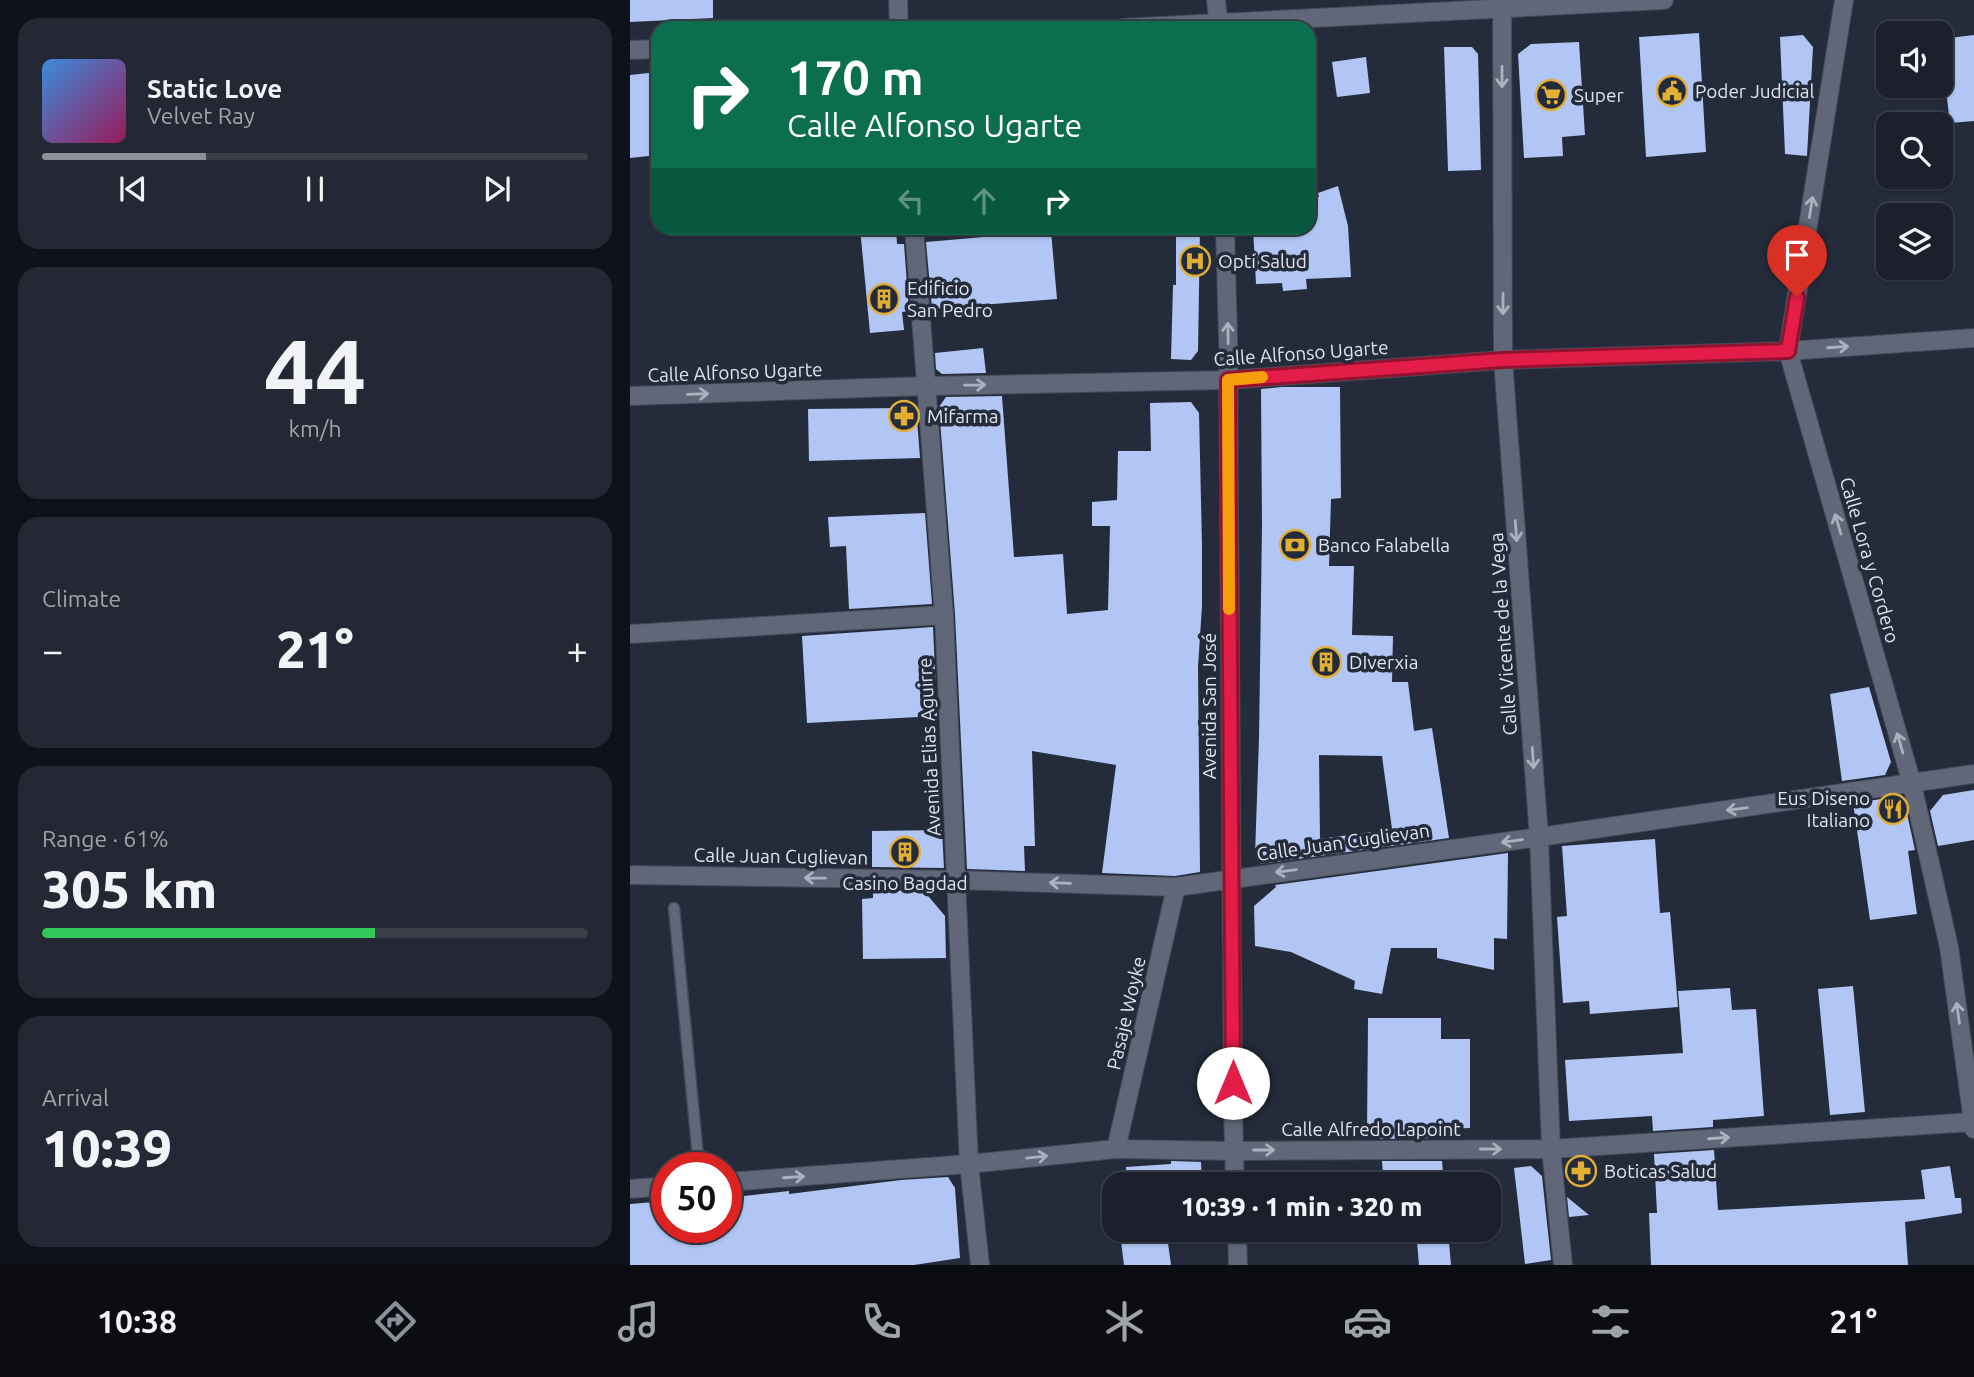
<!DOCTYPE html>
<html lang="en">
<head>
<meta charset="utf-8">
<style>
	:root { --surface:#1b202c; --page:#242834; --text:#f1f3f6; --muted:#a0a3a9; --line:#393e48; --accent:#8c9099 }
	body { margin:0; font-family:Ubuntu,sans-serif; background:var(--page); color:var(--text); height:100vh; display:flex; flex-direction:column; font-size:26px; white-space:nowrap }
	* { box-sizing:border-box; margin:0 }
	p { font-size:23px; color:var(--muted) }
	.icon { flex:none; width:38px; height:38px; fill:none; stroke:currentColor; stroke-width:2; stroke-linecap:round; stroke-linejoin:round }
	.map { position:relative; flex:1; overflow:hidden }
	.drawer { display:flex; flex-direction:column; gap:18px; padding:18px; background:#0f1218; width:630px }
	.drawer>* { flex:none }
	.guide { position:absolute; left:21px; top:21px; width:665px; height:214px; border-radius:21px; box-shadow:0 2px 5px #0004,0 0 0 2px var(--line); background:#0b6e4f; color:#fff; overflow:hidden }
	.fabs { position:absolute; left:1246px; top:21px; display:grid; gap:14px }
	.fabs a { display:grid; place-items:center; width:77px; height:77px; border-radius:14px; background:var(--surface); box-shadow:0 2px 5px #0004,0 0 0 2px var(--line); font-size:35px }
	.speed { position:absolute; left:21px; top:1152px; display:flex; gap:14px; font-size:35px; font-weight:700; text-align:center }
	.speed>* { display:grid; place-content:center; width:91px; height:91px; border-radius:50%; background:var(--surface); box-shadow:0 2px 5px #0004,0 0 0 2px var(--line); line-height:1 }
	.speed .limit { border:10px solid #d22; background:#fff; color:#111 }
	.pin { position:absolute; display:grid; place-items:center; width:60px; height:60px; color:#fff; margin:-72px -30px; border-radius:50% 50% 50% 0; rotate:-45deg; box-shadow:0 0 7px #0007 }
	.pin .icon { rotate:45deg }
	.me { position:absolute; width:77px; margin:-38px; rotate:0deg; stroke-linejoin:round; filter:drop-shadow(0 0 5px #0008) }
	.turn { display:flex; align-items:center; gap:24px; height:147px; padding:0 21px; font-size:32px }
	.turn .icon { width:91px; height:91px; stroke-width:2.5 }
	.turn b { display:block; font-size:49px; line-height:60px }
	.lanes { display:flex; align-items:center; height:66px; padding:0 21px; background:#0003; justify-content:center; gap:35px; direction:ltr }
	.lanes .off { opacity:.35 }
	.big { font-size:52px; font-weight:800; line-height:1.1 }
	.drawer .card { flex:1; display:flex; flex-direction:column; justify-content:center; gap:10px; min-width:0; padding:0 24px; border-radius:21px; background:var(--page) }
	.drawer .dial { align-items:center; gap:0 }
	.dial b { font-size:91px; line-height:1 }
	.song { display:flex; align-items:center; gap:21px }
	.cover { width:84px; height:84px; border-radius:10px; background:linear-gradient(135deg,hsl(210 70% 55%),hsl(330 70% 35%)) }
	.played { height:7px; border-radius:4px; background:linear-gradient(90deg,var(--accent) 30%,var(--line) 30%) }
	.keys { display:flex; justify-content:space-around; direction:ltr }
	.heat { display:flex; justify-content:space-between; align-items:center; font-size:38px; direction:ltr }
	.charge { height:10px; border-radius:5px; background:linear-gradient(90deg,#34c759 61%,var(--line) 0) }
	.trip { position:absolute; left:472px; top:1172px; width:399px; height:70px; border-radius:21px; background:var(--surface); box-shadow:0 2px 5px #0004,0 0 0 2px var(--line); font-weight:800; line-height:70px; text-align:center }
	.tabs { display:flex; height:112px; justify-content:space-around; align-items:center; background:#0b0d12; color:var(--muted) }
	.tabs .icon { width:49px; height:49px }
	.tabs .active { color:var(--accent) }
	.tabs b { font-size:32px; color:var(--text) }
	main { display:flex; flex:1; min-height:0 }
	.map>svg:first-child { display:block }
</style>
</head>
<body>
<main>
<section class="drawer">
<div class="card">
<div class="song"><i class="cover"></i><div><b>Static Love</b><p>Velvet Ray</p></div></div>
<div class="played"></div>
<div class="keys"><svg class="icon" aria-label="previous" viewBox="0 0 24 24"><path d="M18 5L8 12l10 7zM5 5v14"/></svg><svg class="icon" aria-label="pause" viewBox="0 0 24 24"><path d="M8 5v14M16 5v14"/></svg><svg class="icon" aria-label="next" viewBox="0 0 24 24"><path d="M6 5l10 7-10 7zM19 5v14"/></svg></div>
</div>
<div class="card dial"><b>44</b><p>km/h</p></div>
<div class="card"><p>Climate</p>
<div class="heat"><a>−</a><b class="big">21°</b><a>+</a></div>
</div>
<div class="card"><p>Range · 61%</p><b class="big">305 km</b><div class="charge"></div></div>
<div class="card"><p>Arrival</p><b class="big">10:39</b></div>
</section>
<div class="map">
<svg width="1344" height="1265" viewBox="0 0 1344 1265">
	<rect width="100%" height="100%" fill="#242b3a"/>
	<path fill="#b1c6f4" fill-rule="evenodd" d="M 0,0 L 83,0 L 83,18 L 0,22 Z
		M 1069,33 L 1076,152 L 1016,157 L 1009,37 Z
		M 1173,35 L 1183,47 L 1177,156 L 1155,154 L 1150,37 Z
		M 1344,35 L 1344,121 L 1320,123 L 1316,90 L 1311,90 L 1311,39 Z
		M 949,42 L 955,135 L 932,137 L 933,156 L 894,158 L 888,54 L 901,44 Z
		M 814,47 L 842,47 L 848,54 L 851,170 L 818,171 Z
		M 736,57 L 740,93 L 707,97 L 702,62 Z
		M 28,72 L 28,155 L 0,158 L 0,75 Z
		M 708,186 L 718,226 L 721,277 L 676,279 L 677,289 L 653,291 L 652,283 L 626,284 L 623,228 L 679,228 L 679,198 L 689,197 L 688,193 Z
		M 230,228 L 266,228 L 267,244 L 274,244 L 279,311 L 272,312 L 274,330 L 240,333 Z
		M 546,228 L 570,228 L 568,351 L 561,360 L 541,359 L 543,285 L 546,285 Z
		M 421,231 L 427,299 L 302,309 L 296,242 Z
		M 353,348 L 356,373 L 312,374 L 306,369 L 305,353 Z
		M 652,387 L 710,387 L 711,498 L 701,499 L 699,566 L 724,566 L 722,635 L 763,636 L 762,682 L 778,682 L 784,731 L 802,728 L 819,838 L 631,864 L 625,855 L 629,739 L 632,525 L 631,389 ZM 689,755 L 752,756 L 762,829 L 690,839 Z
		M 372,396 L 384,557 L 433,554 L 437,614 L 478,610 L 480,526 L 462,526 L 462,502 L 487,500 L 488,451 L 521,451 L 520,403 L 561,402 L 569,413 L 572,545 L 572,606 L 568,667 L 570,872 L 545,876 L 472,873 L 486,765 L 402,751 L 405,846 L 394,846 L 395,871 L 337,869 L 325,614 L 309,407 L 316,397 Z
		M 271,408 L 287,419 L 290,458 L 179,461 L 178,409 Z
		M 295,513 L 302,604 L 219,609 L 216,546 L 200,547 L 198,517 Z
		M 303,627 L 307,716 L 177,723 L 172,636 Z
		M 1239,687 L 1261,762 L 1255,775 L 1212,781 L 1200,694 Z
		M 1344,790 L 1344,840 L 1308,846 L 1300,811 L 1313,795 Z
		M 1259,798 L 1276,809 L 1285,850 L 1278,851 L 1287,914 L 1240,920 L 1223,803 Z
		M 312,830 L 314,868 L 242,867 L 242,831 Z
		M 1025,839 L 1030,913 L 1040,912 L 1048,1007 L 960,1014 L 959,1001 L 933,1003 L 927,917 L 937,916 L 932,846 Z
		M 878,853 L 877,939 L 864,938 L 864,970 L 807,958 L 807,948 L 761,948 L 752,994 L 724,989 L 725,981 L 661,952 L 625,946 L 624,906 L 646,887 L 645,885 Z
		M 243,890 L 294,891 L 315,916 L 316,958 L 233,959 L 232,899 L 243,898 Z
		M 1223,986 L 1235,1112 L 1200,1115 L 1188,989 Z
		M 1100,988 L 1102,1010 L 1126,1009 L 1134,1116 L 1083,1120 L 1083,1127 L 1023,1131 L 1022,1116 L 939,1121 L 935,1060 L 1053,1053 L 1048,991 Z
		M 738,1018 L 811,1018 L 811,1039 L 840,1039 L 840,1128 L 809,1129 L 810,1138 L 750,1139 L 750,1134 L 737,1134 Z
		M 1084,1150 L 1088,1210 L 1295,1199 L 1291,1170 L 1320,1166 L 1325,1198 L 1331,1198 L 1332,1213 L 1275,1222 L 1278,1265 L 1021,1265 L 1019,1213 L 1027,1213 L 1024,1154 Z
		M 541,1161 L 571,1162 L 572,1185 L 497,1185 L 496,1167 L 541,1164 Z
		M 752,1161 L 812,1161 L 814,1185 L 754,1185 Z
		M 901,1166 L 912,1176 L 921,1260 L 895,1264 L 884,1168 Z
		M 318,1177 L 325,1188 L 330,1258 L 284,1265 L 0,1265 L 0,1204 L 37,1201 L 37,1227 L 96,1227 L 96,1198 L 159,1191 L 159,1194 L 271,1180 Z
		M 937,1197 L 959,1215 L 939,1217 Z
		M 786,1230 L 818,1230 L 821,1265 L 789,1265 Z
		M 537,1236 L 541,1265 L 494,1265 L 491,1241 Z"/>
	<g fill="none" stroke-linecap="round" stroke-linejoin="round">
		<g stroke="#434956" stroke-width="13">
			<path id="lane" d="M 44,908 L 69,1167"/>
		</g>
		<g stroke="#434956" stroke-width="20">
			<path id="street" d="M 872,0 L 873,360 L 909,837 L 921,1149 L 933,1265
				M 1214,0 L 1158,351 L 1282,784 L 1319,947 L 1344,1129
				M 284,228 L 314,615 L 339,1164 L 350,1265
				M 0,396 L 296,386 L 598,380 L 873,360 L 1158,351 L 1344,338
				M 0,634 L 314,615
				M 0,875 L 327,880 L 546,887 L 909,837 L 1344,774
				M 486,1149 L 546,887
				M 96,1182 L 339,1164 L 486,1149 L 604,1151 L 921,1149 L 1344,1122
				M 0,1189 L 37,1186"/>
		</g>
		<g stroke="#434956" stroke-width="20">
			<path id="secondary" d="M 268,0 L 269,28
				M 586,0 L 589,28
				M 492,28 L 1034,0
				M 0,50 L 28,49
				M 595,228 L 598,337 L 603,1108 L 605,1185
				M 607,1230 L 608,1265"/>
		</g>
		<use href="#lane" stroke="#5f6779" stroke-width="10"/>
		<use href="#street" stroke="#5f6779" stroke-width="18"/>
		<use href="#secondary" stroke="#5f6779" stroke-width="18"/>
	</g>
	<defs><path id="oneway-shaft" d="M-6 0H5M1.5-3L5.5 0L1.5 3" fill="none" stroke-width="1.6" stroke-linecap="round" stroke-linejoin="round" transform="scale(1.75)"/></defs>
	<g stroke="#abb1bf">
		<use href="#oneway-shaft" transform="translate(872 77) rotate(90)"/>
		<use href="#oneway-shaft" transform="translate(1181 207) rotate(-81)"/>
		<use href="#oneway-shaft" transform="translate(873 304) rotate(90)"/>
		<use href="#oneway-shaft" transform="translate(598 333) rotate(-91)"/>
		<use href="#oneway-shaft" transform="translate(1208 347) rotate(-4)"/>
		<use href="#oneway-shaft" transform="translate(345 385) rotate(-1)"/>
		<use href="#oneway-shaft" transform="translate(68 394) rotate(-2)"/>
		<use href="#oneway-shaft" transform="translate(1208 524) rotate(-106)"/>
		<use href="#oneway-shaft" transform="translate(886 531) rotate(86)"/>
		<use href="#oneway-shaft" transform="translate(1270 743) rotate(-106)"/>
		<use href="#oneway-shaft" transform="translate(903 758) rotate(86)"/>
		<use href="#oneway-shaft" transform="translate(1107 809) rotate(172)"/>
		<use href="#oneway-shaft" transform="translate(882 841) rotate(172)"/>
		<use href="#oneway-shaft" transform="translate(656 871) rotate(172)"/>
		<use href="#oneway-shaft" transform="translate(185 878) rotate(-179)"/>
		<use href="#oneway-shaft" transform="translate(430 883) rotate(-178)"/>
		<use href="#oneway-shaft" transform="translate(1328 1013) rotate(-98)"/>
		<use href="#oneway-shaft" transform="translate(1089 1138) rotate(-4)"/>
		<use href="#oneway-shaft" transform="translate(861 1149)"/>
		<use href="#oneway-shaft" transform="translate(634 1150)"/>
		<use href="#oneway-shaft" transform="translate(407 1157) rotate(-6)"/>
		<use href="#oneway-shaft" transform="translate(164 1177) rotate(-4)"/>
	</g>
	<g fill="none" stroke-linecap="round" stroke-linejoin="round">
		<g stroke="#92132f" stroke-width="18">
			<path id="route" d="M 603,1083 L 598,380 L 873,360 L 1158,351 L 1167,297"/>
		</g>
		<use href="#route" stroke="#e11d48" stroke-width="12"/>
		<path stroke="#f59e0b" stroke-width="12" d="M 599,609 L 598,380 L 632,377"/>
	</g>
	<defs>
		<g id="civic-ring" transform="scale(1.575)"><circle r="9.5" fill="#242b3a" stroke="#e1af34" stroke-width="1.5"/><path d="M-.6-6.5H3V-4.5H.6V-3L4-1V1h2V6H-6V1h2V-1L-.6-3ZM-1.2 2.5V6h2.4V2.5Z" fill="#e1af34"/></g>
		<g id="supermarket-ring" transform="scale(1.575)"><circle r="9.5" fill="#242b3a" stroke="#e1af34" stroke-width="1.5"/><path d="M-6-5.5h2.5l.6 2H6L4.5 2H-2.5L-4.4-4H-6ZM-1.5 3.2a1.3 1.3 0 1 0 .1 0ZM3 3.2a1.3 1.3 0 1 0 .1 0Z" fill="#e1af34"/></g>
		<g id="hospital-ring" transform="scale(1.575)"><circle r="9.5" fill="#242b3a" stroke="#e1af34" stroke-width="1.5"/><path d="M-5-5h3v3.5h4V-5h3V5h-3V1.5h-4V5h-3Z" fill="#e1af34"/></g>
		<g id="building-ring" transform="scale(1.575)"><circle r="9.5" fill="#242b3a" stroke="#e1af34" stroke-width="1.5"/><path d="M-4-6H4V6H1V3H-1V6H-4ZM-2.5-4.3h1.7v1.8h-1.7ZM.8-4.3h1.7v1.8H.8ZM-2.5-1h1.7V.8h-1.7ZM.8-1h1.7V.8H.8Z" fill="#e1af34"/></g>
		<g id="pharmacy-ring" transform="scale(1.575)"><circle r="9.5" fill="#242b3a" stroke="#e1af34" stroke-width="1.5"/><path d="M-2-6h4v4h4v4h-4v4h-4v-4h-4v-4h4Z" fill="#e1af34"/></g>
		<g id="bank-ring" transform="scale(1.575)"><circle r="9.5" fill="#242b3a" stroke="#e1af34" stroke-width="1.5"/><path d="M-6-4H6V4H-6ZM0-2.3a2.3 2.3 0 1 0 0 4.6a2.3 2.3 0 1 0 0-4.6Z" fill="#e1af34"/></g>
		<g id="restaurant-ring" transform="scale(1.575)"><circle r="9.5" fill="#242b3a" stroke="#e1af34" stroke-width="1.5"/><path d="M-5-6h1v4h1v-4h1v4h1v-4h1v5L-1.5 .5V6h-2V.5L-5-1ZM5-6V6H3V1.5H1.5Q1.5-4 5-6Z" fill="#e1af34"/></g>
	</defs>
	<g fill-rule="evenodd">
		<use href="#civic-ring" x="1042" y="91"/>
		<use href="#supermarket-ring" x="921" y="95"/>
		<use href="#hospital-ring" x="565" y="261"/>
		<use href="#building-ring" x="254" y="299"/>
		<use href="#pharmacy-ring" x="274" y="416"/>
		<use href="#bank-ring" x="665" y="545"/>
		<use href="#building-ring" x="696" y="662"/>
		<use href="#restaurant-ring" x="1263" y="809"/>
		<use href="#building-ring" x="275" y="852"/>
		<use href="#pharmacy-ring" x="951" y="1171"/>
	</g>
	<g text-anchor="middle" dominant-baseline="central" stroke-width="7" stroke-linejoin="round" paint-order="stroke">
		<g font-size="19" fill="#dee3ed" stroke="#242b3a" text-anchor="start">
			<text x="1065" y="91">Poder Judicial</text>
			<text x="944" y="95">Super</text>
			<text x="588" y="261">Opti Salud</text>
			<text x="277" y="288">Edificio<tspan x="277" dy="22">San Pedro</tspan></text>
			<text x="297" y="416">Mifarma</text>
			<text x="688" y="545">Banco Falabella</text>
			<text x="719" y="662">DIverxia</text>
			<text x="1240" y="798" text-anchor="end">Eus Diseno<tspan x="1240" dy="22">Italiano</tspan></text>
			<text x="275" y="883" text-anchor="middle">Casino Bagdad</text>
			<text x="974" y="1171">Boticas Salud</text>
		</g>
		<g font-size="19" fill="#dee3ed" stroke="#242b3a">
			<text transform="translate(671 353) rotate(-4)">Calle Alfonso Ugarte</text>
			<text transform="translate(105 372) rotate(-2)">Calle Alfonso Ugarte</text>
			<text transform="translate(1240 560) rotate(74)">Calle Lora y Cordero</text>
			<text transform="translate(873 634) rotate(-94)">Calle Vicente de la Vega</text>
			<text transform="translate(579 706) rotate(-90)">Avenida San José</text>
			<text transform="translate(299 747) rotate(-93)">Avenida Elias Aguirre</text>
			<text transform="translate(713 842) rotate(-8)">Calle Juan Cuglievan</text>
			<text transform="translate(151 856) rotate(1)">Calle Juan Cuglievan</text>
			<text transform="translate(496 1013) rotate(-77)">Pasaje Woyke</text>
			<text x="741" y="1129">Calle Alfredo Lapoint</text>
		</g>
	</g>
</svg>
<div class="fabs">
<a><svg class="icon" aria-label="sound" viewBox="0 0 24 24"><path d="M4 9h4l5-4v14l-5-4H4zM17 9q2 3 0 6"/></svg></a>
<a><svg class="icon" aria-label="search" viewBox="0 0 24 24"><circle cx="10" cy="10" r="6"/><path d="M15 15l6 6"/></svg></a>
<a><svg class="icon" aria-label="layers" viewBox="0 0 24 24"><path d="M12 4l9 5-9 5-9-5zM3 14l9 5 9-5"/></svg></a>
</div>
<div class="speed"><div class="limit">50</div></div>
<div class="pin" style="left:1167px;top:297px;background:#d93025"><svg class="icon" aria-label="arrive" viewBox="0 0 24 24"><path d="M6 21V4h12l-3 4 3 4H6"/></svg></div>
<svg class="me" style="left:603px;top:1083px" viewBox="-20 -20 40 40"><circle r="19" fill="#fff"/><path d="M0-13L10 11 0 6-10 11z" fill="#e11d48"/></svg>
<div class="trip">10:39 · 1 min · 320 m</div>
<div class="guide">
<div class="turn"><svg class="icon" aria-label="right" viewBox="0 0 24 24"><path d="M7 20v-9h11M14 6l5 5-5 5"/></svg><div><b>170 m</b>Calle Alfonso Ugarte</div></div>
<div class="lanes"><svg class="icon off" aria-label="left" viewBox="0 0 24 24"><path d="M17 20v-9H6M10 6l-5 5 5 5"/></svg><svg class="icon off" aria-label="ahead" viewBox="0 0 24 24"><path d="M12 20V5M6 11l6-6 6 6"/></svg><svg class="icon" aria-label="right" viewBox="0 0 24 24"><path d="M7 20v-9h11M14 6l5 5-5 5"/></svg></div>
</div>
</div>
</main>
<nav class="tabs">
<b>10:38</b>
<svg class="icon active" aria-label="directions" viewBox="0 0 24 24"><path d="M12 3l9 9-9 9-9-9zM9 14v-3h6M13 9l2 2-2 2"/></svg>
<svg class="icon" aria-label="music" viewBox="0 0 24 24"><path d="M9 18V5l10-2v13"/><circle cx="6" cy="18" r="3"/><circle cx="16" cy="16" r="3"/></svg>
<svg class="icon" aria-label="phone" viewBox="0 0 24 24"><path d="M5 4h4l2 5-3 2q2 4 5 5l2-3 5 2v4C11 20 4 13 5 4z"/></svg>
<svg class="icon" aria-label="climate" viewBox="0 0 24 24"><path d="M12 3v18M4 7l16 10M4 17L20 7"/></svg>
<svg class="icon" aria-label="car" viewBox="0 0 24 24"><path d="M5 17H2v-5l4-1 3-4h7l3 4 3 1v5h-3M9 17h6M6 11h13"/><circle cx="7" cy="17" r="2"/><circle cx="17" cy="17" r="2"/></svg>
<svg class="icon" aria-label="filters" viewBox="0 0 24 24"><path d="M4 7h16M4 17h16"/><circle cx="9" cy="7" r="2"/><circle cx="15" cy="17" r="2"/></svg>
<b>21°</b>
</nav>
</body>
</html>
